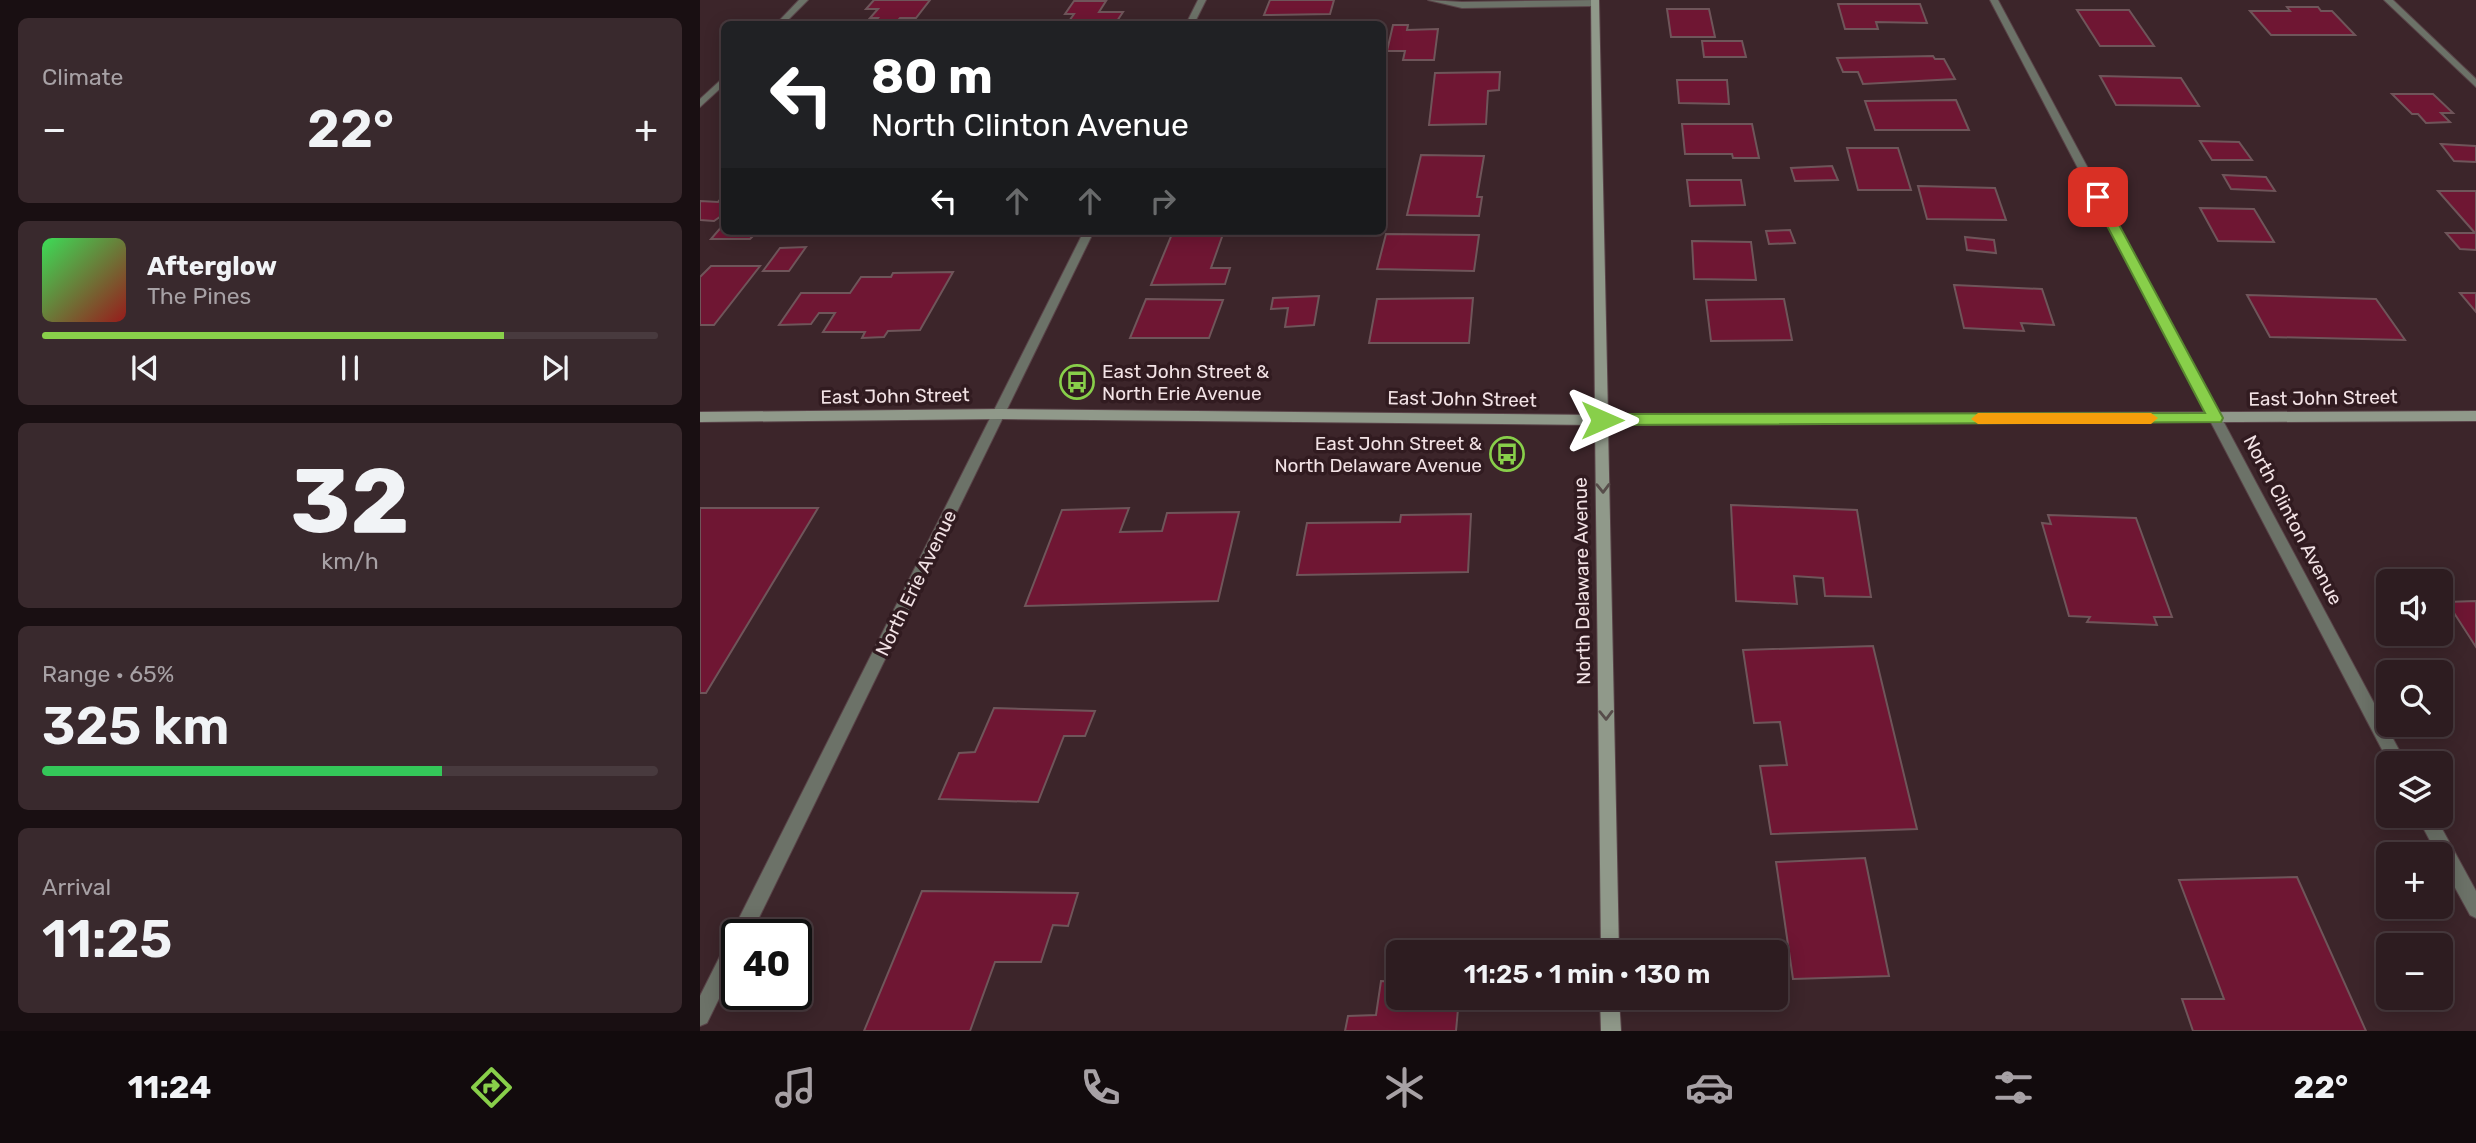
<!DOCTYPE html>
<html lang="en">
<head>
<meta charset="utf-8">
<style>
	:root { --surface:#2d1c20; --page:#39292d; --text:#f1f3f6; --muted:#a7a1a5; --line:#483a3e; --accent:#88cf4a }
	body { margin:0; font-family:Rubik,sans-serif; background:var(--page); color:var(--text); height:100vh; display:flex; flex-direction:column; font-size:26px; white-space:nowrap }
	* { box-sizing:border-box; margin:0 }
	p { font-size:23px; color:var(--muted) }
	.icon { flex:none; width:38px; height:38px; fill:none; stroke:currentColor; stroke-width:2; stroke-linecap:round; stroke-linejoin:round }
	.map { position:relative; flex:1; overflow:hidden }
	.panel { display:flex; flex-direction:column; gap:18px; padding:18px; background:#190f12; width:700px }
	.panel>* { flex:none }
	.hud { position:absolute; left:21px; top:21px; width:665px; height:214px; border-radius:10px; box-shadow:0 4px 18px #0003,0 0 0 2px var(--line); background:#202124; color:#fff; overflow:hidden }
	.tools { position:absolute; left:1676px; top:569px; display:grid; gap:14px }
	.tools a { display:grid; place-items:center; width:77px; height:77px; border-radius:10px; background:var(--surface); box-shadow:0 4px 18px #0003,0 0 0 2px var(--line); font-size:35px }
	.speed { position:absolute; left:21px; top:919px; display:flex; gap:14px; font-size:35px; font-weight:700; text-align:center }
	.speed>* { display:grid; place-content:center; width:91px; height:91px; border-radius:50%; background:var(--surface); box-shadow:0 4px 18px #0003,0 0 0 2px var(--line); line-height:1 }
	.speed .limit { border:4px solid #111; border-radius:10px; background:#fff; color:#111 }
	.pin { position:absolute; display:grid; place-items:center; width:60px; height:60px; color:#fff; margin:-30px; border-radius:14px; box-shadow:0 4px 10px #0006 }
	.me { position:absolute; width:77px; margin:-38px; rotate:90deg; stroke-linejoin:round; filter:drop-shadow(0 0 5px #0008) }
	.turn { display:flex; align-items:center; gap:24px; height:147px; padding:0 35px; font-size:32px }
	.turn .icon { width:91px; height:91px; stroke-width:2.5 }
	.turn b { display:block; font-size:49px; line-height:60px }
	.lanes { display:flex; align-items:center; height:66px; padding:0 35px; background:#0003; justify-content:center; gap:35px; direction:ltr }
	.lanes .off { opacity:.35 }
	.big { font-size:52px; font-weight:600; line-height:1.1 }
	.panel .tile { flex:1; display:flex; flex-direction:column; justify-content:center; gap:10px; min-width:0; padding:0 24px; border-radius:10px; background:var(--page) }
	.panel .dial { align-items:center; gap:0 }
	.dial b { font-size:91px; line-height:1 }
	.song { display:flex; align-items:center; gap:21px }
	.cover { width:84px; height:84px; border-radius:10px; background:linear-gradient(135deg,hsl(130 70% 55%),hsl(0 70% 35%)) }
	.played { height:7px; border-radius:4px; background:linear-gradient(90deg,var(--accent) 75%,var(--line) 75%) }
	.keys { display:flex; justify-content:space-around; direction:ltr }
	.heat { display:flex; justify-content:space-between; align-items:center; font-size:38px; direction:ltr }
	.charge { height:10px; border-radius:5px; background:linear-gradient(90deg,#34c759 65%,var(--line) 0) }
	.trip { position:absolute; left:686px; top:940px; width:402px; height:70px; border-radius:10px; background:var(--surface); box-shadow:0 4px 18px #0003,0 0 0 2px var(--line); font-weight:600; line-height:70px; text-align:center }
	.dock { display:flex; height:112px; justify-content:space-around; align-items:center; background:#120b0d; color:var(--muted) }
	.dock .icon { width:49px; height:49px }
	.dock .active { color:var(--accent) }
	.dock b { font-size:32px; color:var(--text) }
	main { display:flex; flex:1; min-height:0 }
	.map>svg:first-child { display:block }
</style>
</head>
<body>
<main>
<section class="panel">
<div class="tile"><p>Climate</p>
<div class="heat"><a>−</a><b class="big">22°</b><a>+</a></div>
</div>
<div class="tile">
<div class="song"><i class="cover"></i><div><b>Afterglow</b><p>The Pines</p></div></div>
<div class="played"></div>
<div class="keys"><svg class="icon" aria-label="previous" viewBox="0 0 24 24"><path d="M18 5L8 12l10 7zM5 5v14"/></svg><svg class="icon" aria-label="pause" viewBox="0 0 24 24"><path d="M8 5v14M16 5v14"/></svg><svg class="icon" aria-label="next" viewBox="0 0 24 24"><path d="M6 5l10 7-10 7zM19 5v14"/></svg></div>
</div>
<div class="tile dial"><b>32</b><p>km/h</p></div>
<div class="tile"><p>Range · 65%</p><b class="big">325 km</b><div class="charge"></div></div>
<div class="tile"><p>Arrival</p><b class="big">11:25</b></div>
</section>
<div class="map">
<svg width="1776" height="1031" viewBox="0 0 1776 1031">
	<rect width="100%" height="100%" fill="#3c252a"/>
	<path fill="#6f1633" stroke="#6f555a" stroke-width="2" d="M 174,0 L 230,0 L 216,18 L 200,18 L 195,24 L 173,24 L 178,18 L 170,18 L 178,9 L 166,9 Z
		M 570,0 L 634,0 L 630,14 L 564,15 Z
		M 374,1 L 406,1 L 399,12 L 423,12 L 415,24 L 367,24 L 374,14 L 365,14 Z
		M 1138,4 L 1220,4 L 1227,23 L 1176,22 L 1178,29 L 1145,29 Z
		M 1587,7 L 1618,7 L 1621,11 L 1632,11 L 1655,35 L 1571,35 L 1550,11 L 1590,11 Z
		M 967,9 L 1009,9 L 1015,37 L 971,37 Z
		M 1377,10 L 1429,10 L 1454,46 L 1400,46 Z
		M 693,25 L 708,25 L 707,30 L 738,29 L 734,60 L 703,60 L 705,51 L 687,51 Z
		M 1002,41 L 1042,41 L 1046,57 L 1004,57 Z
		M 1233,56 L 1235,59 L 1244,59 L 1255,79 L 1163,84 L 1158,72 L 1143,72 L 1137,58 Z
		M 800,72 L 799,90 L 788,91 L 786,124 L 729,125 L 735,73 Z
		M 1400,76 L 1481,78 L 1499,106 L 1416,105 Z
		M 977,80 L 1027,80 L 1029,104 L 979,103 Z
		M 1692,94 L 1733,94 L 1753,113 L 1741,113 L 1750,122 L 1726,123 L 1718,114 L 1712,114 Z
		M 1256,100 L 1269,130 L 1175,130 L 1165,101 Z
		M 982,124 L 1052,124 L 1059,158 L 1033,158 L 1032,154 L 985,154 Z
		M 1500,141 L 1539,142 L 1552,160 L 1512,160 Z
		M 1741,144 L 1776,146 L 1776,162 L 1754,161 Z
		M 1147,148 L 1198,148 L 1211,190 L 1158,190 Z
		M 721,155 L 784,156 L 777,197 L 782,197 L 779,216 L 707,215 Z
		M 1132,166 L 1138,180 L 1095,181 L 1091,168 Z
		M 1523,175 L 1566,177 L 1575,191 L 1531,189 Z
		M 987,180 L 1041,180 L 1045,205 L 990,206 Z
		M 1218,186 L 1295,188 L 1306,220 L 1227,219 Z
		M 1738,191 L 1776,191 L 1776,250 L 1760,249 L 1746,233 L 1775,233 Z
		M 24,195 L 24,214 L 14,221 L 0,220 L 0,201 L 18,202 Z
		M 1500,208 L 1554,209 L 1574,242 L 1518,241 Z
		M 23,225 L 24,231 L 58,231 L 50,239 L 11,239 Z
		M 1090,230 L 1095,243 L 1069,244 L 1066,231 Z
		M 472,234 L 523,234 L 511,268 L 530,268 L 525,284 L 451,285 Z
		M 686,234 L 779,235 L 774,271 L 677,269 Z
		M 1265,237 L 1294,240 L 1296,253 L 1267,250 Z
		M 992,241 L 1051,242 L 1056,280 L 994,279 Z
		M 106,247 L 89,271 L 63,271 L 80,248 Z
		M 11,266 L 60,266 L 14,325 L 0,325 L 0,277 Z
		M 253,272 L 220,330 L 188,331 L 184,337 L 162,338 L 165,332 L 123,332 L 135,313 L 119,313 L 111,324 L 79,325 L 101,293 L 150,293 L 161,277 L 191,277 L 193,273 Z
		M 1254,285 L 1342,289 L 1354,325 L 1321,323 L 1324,331 L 1264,328 Z
		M 1760,293 L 1776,293 L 1776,312 Z
		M 1547,295 L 1676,299 L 1705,340 L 1570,337 Z
		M 619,296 L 614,325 L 585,327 L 588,308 L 571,309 L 573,298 Z
		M 773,298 L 769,343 L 669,343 L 677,299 Z
		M 446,299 L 523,300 L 509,338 L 430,338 Z
		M 1084,299 L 1092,340 L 1011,341 L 1006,300 Z
		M 1031,505 L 1157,510 L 1171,597 L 1125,596 L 1123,578 L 1094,576 L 1097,604 L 1036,601 Z
		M 0,508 L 118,508 L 6,693 L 0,693 Z
		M 429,508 L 420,532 L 462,531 L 467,513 L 539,512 L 518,601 L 325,606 L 362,510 Z
		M 771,514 L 768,572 L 597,575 L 607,523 L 700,522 L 701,515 Z
		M 1348,515 L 1436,518 L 1472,617 L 1454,617 L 1457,625 L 1387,622 L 1390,617 L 1369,616 L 1342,523 L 1351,524 Z
		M 1776,601 L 1776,647 L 1747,602 Z
		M 1173,646 L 1217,829 L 1071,834 L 1060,766 L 1087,765 L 1080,722 L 1054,723 L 1043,650 Z
		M 294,708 L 395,711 L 385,736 L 364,736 L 338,802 L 239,799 L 259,753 L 275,752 Z
		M 1165,858 L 1189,976 L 1093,979 L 1076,862 Z
		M 1597,877 L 1666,1031 L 1493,1031 L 1482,999 L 1524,999 L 1479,880 Z
		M 222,891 L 378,893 L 368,926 L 353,925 L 341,962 L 295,962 L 270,1031 L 164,1031 Z
		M 681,981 L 698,982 L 698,998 L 759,998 L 756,1031 L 645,1031 L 648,1016 L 676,1015 Z"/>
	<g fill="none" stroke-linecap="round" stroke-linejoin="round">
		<g stroke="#594348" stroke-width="2">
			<path id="lane" d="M 728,0 L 762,2 L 895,0 L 899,3 L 895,6 L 762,8 Z"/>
		</g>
		<g stroke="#594348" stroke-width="2">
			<path id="street" d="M 99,0 L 108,0 L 84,24 L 76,24 Z
				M 498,0 L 506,0 L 494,24 L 486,24 Z
				M 1290,0 L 1298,0 L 1706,763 L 1689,763 Z
				M 1684,0 L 1693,0 L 1776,79 L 1776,87 Z
				M 24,77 L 24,85 L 0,107 L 0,99 Z
				M 384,231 L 394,231 L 51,934 L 37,934 L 37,962 L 7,1023 L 0,1026 L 0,996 Z
				M 1717,816 L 1735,816 L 1776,891 L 1776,918 L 1770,915 L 1741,862 L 1741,854 L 1737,854 Z"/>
		</g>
		<g stroke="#594348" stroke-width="2">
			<path id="secondary" d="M 891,0 L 899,0 L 908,415 L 1776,411 L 1776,421 L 908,425 L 919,952 L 901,952 L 895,425 L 300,419 L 0,422 L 0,412 L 300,409 L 895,415 Z
				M 900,998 L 919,998 L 921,1031 L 901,1031 Z"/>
		</g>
		<use href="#lane" fill="#6c7268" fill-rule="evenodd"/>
		<use href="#street" fill="#6c7268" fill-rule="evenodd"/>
		<use href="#secondary" fill="#90998a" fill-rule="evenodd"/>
	</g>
	<defs><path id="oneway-chevron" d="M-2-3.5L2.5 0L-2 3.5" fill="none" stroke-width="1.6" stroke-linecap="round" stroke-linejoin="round" transform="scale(1.75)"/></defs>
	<g stroke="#574d4a">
		<use href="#oneway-chevron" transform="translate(903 488) rotate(89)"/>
		<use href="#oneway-chevron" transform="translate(906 715) rotate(89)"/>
	</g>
	<path fill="#88cf4a" stroke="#588730" stroke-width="2" d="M 1398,193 L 1404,197 L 1523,418 L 1521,422 L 902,425 L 895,420 L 902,414 L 1505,413 L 1392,197 Z"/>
	<path fill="#f59e0b" d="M 1278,413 L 1451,413 L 1458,418 L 1451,424 L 1278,424 L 1271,419 Z"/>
	<defs>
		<g id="bus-ring" transform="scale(1.75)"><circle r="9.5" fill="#311b20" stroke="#88cf4a" stroke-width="1.5"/><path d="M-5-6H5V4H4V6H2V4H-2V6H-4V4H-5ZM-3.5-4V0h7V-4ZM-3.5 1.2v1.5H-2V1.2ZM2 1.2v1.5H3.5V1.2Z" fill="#88cf4a"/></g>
	</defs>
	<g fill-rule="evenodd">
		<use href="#bus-ring" x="377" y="382"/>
		<use href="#bus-ring" x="807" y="454"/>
	</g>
	<g text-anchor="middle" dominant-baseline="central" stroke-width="7" stroke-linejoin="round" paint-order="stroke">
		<g font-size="19" fill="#f2e2e5" stroke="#311b20" text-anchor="start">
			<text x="402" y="371">East John Street &amp;<tspan x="402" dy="22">North Erie Avenue</tspan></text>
			<text x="782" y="443" text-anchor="end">East John Street &amp;<tspan x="782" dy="22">North Delaware Avenue</tspan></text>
		</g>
		<g font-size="19" fill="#f2e2e5" stroke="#311b20">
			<text transform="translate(195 396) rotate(-1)">East John Street</text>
			<text transform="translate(1623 398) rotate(-1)">East John Street</text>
			<text transform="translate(762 399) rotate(1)">East John Street</text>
			<text transform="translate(1593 520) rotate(62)">North Clinton Avenue</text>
			<text transform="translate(882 581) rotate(-91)">North Delaware Avenue</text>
			<text transform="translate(216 583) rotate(-64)">North Erie Avenue</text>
		</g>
	</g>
</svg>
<div class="tools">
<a><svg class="icon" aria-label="sound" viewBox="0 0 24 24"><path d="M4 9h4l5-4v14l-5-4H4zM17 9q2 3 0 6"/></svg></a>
<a><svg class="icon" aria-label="search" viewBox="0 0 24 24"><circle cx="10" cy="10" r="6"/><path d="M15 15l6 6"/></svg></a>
<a><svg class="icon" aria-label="layers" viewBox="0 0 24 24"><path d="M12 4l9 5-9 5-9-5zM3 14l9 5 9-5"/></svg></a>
<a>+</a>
<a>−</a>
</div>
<div class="speed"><div class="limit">40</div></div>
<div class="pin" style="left:1398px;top:197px;background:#d93025"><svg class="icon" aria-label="arrive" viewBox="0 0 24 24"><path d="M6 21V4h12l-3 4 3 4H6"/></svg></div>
<svg class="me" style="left:902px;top:420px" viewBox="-20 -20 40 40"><path d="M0-17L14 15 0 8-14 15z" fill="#88cf4a" stroke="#fff" stroke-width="4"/></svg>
<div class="trip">11:25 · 1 min · 130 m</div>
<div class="hud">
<div class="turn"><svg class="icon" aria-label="left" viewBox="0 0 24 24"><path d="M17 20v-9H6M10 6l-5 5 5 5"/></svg><div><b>80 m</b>North Clinton Avenue</div></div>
<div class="lanes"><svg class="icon" aria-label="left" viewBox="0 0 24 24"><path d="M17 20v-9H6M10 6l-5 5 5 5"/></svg><svg class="icon off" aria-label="ahead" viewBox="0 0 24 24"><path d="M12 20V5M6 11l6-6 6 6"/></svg><svg class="icon off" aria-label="ahead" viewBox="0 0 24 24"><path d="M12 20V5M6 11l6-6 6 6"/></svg><svg class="icon off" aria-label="right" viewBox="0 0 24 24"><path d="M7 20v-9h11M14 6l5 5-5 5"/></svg></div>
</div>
</div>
</main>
<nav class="dock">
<b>11:24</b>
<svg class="icon active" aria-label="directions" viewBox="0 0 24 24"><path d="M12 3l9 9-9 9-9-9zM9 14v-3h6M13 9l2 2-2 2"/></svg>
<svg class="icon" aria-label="music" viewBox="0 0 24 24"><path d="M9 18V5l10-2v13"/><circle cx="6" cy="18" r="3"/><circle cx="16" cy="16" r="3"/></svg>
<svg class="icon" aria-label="phone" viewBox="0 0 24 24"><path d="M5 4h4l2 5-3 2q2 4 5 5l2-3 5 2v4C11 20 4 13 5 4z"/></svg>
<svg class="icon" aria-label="climate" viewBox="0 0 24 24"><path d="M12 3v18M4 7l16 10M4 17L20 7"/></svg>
<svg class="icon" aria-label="car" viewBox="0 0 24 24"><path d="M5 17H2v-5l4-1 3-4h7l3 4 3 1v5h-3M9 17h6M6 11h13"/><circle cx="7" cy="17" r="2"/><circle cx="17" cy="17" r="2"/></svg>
<svg class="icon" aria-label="filters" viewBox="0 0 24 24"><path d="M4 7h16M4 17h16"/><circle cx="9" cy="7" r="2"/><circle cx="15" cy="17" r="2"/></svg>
<b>22°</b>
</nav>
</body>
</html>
